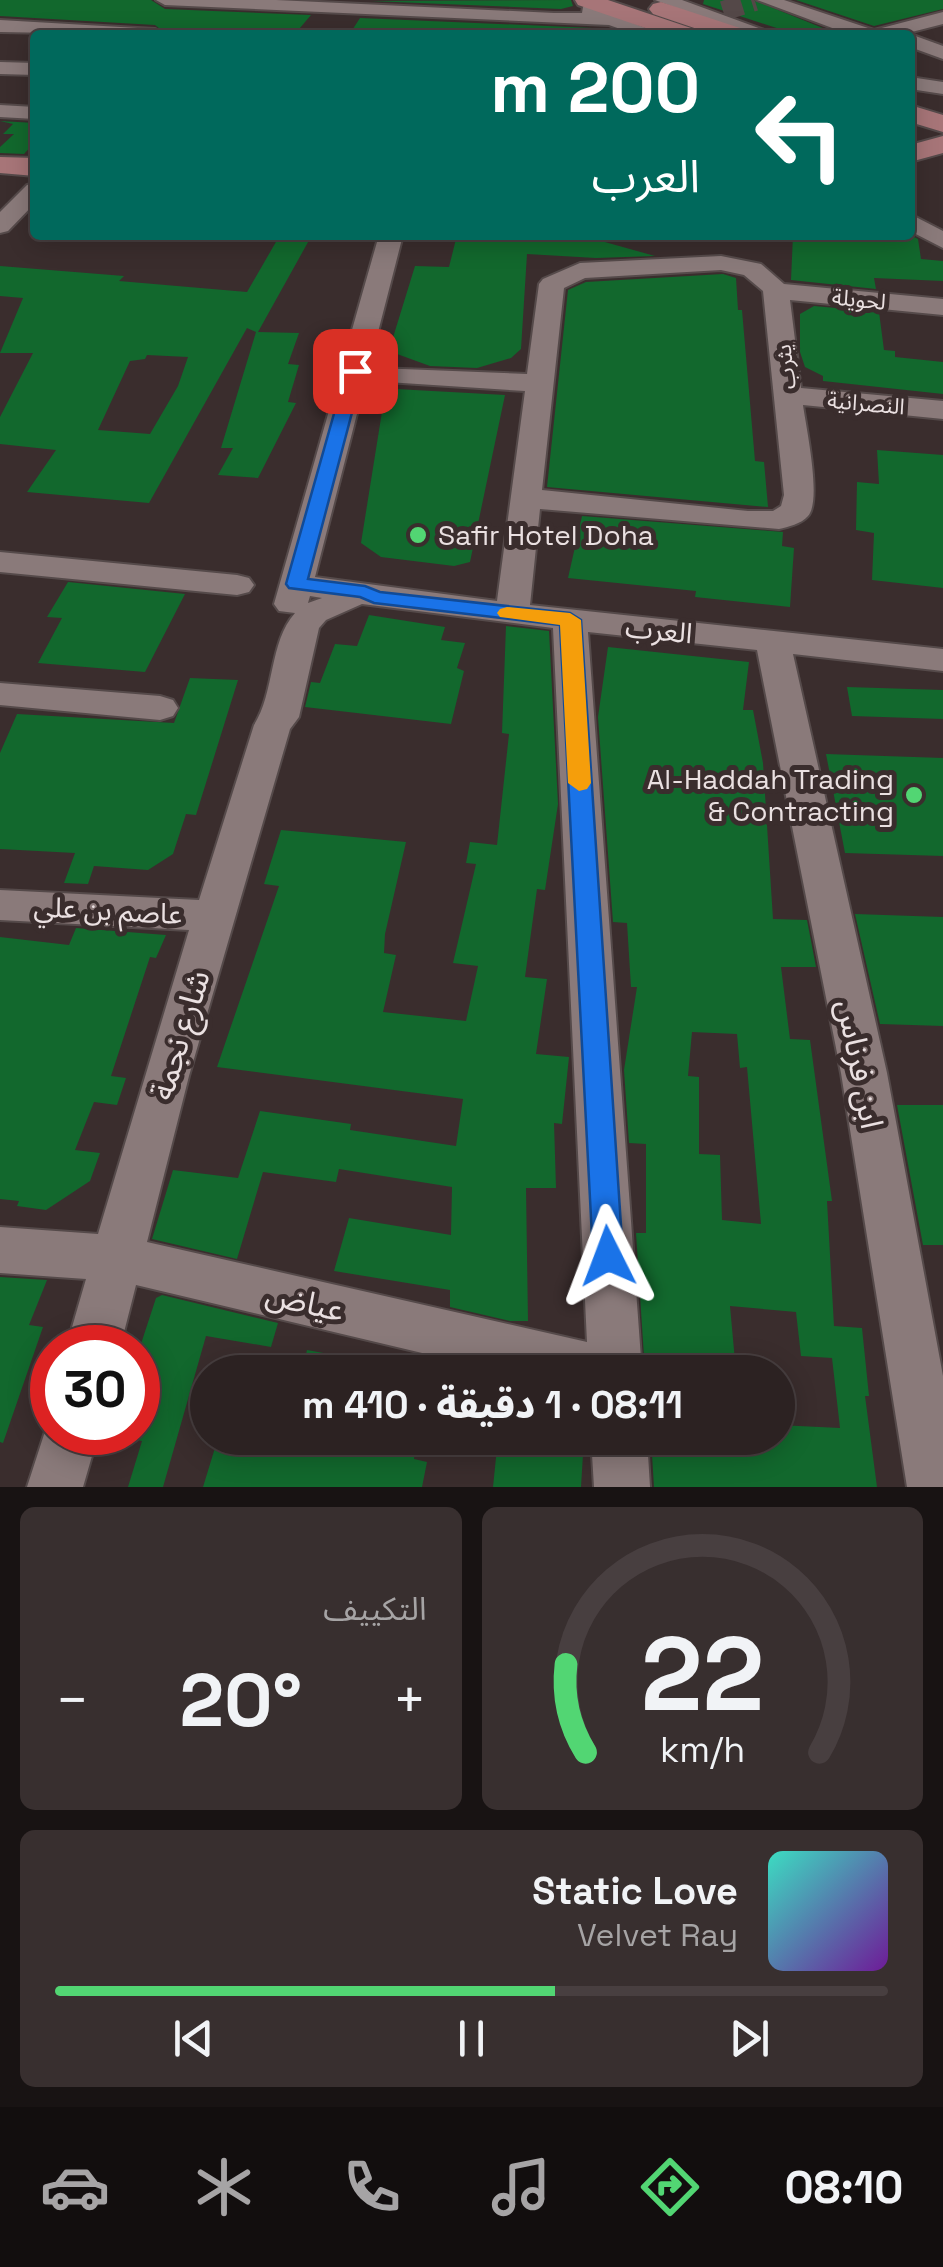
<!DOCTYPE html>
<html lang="ar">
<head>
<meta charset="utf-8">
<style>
	:root { --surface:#2c2222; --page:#382f2f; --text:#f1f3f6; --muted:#a6a4a5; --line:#483f40; --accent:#52d673 }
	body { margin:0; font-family:"Space Grotesk","Noto Sans Arabic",sans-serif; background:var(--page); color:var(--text); direction:rtl; height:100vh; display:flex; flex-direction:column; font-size:38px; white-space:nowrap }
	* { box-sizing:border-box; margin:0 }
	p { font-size:32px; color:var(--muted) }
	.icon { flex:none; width:55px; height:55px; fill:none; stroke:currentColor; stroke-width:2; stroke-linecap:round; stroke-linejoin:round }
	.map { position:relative; height:1487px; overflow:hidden; direction:ltr }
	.details { display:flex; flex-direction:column; gap:20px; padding:20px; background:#181313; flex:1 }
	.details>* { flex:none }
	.banner { position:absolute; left:30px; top:30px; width:885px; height:210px; border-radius:10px; box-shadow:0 5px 25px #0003,0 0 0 2px var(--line); direction:rtl; background:#00695c; color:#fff; overflow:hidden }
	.speed { position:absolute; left:30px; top:1325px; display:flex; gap:20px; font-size:50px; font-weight:700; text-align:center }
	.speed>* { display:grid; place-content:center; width:130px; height:130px; border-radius:50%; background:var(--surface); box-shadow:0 5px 25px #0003,0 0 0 2px var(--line); line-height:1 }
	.speed .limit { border:15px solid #d22; background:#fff; color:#111 }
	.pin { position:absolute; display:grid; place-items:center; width:85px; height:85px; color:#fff; margin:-42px; border-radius:20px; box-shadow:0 5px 15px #0006 }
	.me { position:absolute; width:110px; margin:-55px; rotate:357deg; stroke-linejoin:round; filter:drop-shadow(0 0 8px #0008) }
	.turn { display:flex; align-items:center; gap:35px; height:210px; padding:0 50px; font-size:45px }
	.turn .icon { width:130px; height:130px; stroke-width:2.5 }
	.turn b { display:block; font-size:70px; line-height:85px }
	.big { font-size:75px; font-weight:800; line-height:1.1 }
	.details .tile { flex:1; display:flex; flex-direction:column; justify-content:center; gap:15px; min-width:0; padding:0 35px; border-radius:15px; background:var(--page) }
	.details .dial { align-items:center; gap:0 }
	.dial svg { height:260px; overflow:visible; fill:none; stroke:var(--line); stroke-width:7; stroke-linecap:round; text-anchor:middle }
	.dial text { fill:var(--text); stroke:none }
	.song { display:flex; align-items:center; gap:30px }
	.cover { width:120px; height:120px; border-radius:15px; background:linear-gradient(135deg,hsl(170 70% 55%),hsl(280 70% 35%)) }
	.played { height:10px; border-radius:5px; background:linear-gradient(90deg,var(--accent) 60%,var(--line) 60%) }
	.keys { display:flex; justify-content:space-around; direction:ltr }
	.heat { display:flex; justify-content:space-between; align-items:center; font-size:55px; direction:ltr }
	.details .tiles { flex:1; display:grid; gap:20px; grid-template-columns:1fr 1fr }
	.tile:last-child { grid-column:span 2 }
	.trip { position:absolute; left:190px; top:1355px; width:605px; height:100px; border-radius:50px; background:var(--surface); box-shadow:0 5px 25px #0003,0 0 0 2px var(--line); font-weight:800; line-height:100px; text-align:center; direction:rtl }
	.menu { display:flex; height:160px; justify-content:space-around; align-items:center; background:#120e0e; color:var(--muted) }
	.menu .icon { width:70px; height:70px }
	.menu .on { color:var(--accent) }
	.menu b { font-size:45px; color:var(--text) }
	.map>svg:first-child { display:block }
</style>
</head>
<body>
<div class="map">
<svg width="943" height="1487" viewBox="0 0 943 1487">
	<rect width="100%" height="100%" fill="#3a2d2d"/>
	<path fill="#12682d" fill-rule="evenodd" d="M 0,0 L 151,0 L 165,9 L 311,15 L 294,35 L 168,35 L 155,25 L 0,16 Z
		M 571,0 L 573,6 L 561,9 L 371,1 Z
		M 704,0 L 753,0 L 840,35 L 798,35 L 703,4 Z
		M 796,0 L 943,0 L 943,9 L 874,26 Z
		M 360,18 L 593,28 L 593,35 L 349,35 Z
		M 0,121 L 35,123 L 35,142 L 24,154 L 0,153 L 0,147 L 14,134 L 3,134 L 13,124 Z
		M 280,235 L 312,235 L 258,332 L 299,333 L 288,364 L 299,365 L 288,402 L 296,403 L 258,478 L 218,475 L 233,448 L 221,448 L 256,332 L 247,328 L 149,503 L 27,492 L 56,450 L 0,444 L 0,417 L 33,353 L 0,353 L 23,298 L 0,296 L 0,266 L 124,276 L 119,281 L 247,292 ZM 147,355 L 188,357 L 178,386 L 150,434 L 98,430 L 130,361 L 145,359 Z
		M 457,235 L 595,235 L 594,239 L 655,256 L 596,258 L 527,254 L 521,349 L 511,358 L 477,368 L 430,366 L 397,354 L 391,344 L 415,266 L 449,267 Z
		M 793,235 L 910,235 L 918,239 L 921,259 L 943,261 L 943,281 L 874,278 L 876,289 L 791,280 Z
		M 723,274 L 736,278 L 738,310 L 742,310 L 755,461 L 764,462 L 768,507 L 547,487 L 568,290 L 586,282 Z
		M 814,306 L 879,312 L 884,350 L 895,351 L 895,357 L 943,362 L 943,394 L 823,381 L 823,376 L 805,367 L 800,352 L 800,314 Z
		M 396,389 L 505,395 L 470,562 L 454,566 L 381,557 L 361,543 L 385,393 Z
		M 877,450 L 943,455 L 943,588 L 872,580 L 874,533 L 856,530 L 857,482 L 879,484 Z
		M 582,516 L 783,532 L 782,546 L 794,548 L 790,607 L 695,597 L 696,591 L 568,578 Z
		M 68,582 L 185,594 L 145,672 L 38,663 L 62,618 L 47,617 Z
		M 369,615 L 445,627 L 441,640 L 465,643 L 457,668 L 464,671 L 451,724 L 305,707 L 311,682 L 320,683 L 335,644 L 357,646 Z
		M 506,626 L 549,631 L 558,804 L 545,890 L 537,889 L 525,977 L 547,979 L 536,1054 L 569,1057 L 562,1124 L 554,1123 L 556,1188 L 526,1188 L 528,1321 L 510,1321 L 450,1307 L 450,1290 L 334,1271 L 349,1218 L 451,1235 L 452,1187 L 339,1169 L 336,1182 L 263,1172 L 237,1259 L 152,1239 L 173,1170 L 238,1178 L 260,1111 L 351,1124 L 350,1130 L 456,1146 L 463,1099 L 217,1067 L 279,886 L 264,884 L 281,830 L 406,842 L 385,934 L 384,953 L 396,955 L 383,1012 L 466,1021 L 478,966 L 453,963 L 476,864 L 466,863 L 470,842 L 497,845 L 509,734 L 502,733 Z
		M 608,647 L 749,662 L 743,710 L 753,710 L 763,763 L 773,919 L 807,920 L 816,967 L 781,967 L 790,1039 L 810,1040 L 832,1201 L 827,1201 L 834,1326 L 862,1328 L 869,1396 L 865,1396 L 877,1487 L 654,1487 L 651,1438 L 779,1438 L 778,1425 L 840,1428 L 832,1358 L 801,1356 L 796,1312 L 730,1306 L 736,1372 L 645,1372 L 636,1233 L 646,1233 L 646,1144 L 629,1143 L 624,1070 L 637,987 L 631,987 L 627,923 L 613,922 L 598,717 ZM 692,1032 L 737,1034 L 740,1068 L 747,1067 L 761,1224 L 722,1220 L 720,1155 L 699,1154 L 699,1077 L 688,1076 Z
		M 190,678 L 238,680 L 196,815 L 186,814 L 173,854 L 148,870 L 94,866 L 88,884 L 64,883 L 75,853 L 0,849 L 0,753 L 17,714 L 174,723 Z
		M 847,687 L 943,690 L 943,719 L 852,716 Z
		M 826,754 L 943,758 L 943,856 L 845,853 Z
		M 855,914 L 943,917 L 943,1026 L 880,1024 Z
		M 76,928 L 166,935 L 156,958 L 150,957 L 111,1076 L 126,1078 L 117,1105 L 94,1102 L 75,1150 L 100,1153 L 90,1181 L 46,1210 L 17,1206 L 19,1201 L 0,1199 L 0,937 L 69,945 Z
		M 897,1105 L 943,1105 L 943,1245 L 923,1245 Z
		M 0,1277 L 47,1280 L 29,1325 L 43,1327 L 3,1443 L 0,1442 Z
		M 162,1295 L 278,1323 L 271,1347 L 206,1336 L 163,1487 L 128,1487 L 142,1441 L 137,1440 L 156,1382 L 138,1379 L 138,1353 L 156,1298 Z
		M 307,1350 L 373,1362 L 372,1372 L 302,1372 Z
		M 218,1438 L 417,1438 L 414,1459 L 427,1462 L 422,1487 L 203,1487 Z
		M 498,1438 L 584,1438 L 581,1487 L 493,1487 Z"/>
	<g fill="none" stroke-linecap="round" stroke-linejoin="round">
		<path stroke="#544848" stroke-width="20" stroke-dasharray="20 10" stroke-linecap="butt" d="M 723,11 L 755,1"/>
		<g stroke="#554a4a" stroke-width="4">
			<path id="minor" d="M 156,0 L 276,0 L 554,13 L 582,13 L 583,7 L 589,6 L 664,35 L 637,35 L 609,25 L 165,5 Z
				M 655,0 L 682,0 L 778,35 L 750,35 Z
				M 757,0 L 784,0 L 874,30 L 943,12 L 943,24 L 900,35 L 851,35 Z
				M 0,20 L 155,29 L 164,35 L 0,32 Z
				M 910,34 L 943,46 L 943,59 L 910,47 Z
				M 0,62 L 35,63 L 35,75 L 0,74 Z
				M 910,77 L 943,82 L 943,94 L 910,89 Z
				M 0,105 L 35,107 L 35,119 L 0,117 Z
				M 35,183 L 35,203 L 8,231 L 0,233 L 0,212 L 27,185 Z
				M 910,214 L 943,231 L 943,248 L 910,231 Z
				M 379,235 L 403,235 L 315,577 L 497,601 L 525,391 L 387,382 L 377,380 L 373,374 L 377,368 L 527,374 L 539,284 L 543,279 L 580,263 L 721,256 L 761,264 L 784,284 L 943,299 L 943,315 L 790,300 L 801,388 L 943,401 L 943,419 L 803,405 C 806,427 822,501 808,516 C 801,524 788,527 779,529 L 540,509 L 530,605 L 943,649 L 943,671 L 793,654 L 887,1073 L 943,1376 L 943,1487 L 907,1487 L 841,1073 L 757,650 L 588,632 L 642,1372 L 502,1372 L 136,1285 L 120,1348 L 66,1348 L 86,1279 L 0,1273 L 0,1227 L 98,1234 L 189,930 L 0,920 L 0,890 L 199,900 L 254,725 C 275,692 269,642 295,613 L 279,611 L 274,604 ZM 721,270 L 744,275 L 763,291 L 784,495 L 781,506 L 773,511 L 748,511 L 542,490 L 564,288 L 585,278 ZM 310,596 L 322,598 L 308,603 ZM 362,604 L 553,628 L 587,1342 L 147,1242 L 189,1076 L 290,729 L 299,717 L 319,628 L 326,620 Z
				M 0,552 L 237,575 L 249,578 L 254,585 L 249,592 L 237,595 L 0,572 Z
				M 0,683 L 160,696 L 173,700 L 178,708 L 173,716 L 160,720 L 0,705 Z
				M 51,1413 L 52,1432 L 99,1432 L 83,1487 L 27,1487 Z
				M 591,1438 L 647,1438 L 650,1487 L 594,1487 Z"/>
		</g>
		<g stroke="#554a4a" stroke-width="4">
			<path id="major" d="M 575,0 L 608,0 L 697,30 L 701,35 L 666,35 L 578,5 Z
				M 661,2 L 746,30 L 750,35 L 715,35 L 653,14 L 649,9 L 653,4 Z
				M 910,105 L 943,115 L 943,132 L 910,122 Z
				M 943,136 L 943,153 L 910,162 L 910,145 Z
				M 0,157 L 35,158 L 35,176 L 0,173 Z"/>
		</g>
		<use href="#minor" fill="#8a7a7a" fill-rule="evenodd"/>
		<use href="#major" fill="#a77578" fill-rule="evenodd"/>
	</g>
	<path fill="#1a73e8" stroke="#114b97" stroke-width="2.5" d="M 355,366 L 363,371 L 308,579 L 365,586 L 380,592 L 570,613 L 581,620 L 623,1256 L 619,1265 L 608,1269 L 597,1265 L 593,1256 L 560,625 L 374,603 L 360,597 L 289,588 L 286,584 L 346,371 Z"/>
	<path fill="#f59e0b" d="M 507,607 L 570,613 L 581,620 L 591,783 L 587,789 L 579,791 L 568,783 L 560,625 L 500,617 L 497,613 L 500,609 Z"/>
	<g fill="#52d673" stroke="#3a2d2d" stroke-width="4">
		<circle cx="418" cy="535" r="10"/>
		<circle cx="914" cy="795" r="10"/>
	</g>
	<g text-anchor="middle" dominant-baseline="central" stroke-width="10" stroke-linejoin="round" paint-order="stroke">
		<g font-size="22" fill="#eae0e1" stroke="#3a2d2d">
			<text transform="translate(859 299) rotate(6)">لحويلة</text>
			<text transform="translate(785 367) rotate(-97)">يثرب</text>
			<text transform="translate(866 403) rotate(5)">النصرانية</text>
		</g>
		<g font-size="28" fill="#eae0e1" stroke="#3a2d2d" text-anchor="start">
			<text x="438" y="535">Safir Hotel Doha</text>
			<text x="894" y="779" text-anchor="end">Al-Haddah Trading<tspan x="894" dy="32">&amp; Contracting</tspan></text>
		</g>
		<g font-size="28" fill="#eae0e1" stroke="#3a2d2d">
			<text transform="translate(659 630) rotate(6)">العرب</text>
			<text transform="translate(108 910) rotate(3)">عاصم بن علي</text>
		</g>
		<g font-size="32" fill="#eae0e1" stroke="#3a2d2d">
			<text transform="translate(180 1035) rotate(-73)">شارع نجمة</text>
			<text transform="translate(860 1064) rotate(79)">ابن فرناس</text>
			<text transform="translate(305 1302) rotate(13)">عياض</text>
		</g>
	</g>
</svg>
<div class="speed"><div class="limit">30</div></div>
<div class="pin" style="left:355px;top:371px;background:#d93025"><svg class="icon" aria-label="arrive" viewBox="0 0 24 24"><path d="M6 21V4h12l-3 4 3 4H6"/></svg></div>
<svg class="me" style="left:608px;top:1256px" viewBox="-20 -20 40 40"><path d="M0-17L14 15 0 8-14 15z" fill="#1a73e8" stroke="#fff" stroke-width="4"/></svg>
<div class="trip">08:11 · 1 دقيقة · 410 m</div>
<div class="banner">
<div class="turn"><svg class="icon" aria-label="left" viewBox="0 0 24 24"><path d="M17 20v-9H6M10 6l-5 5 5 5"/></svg><div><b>200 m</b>العرب</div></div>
</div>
</div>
<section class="details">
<div class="tiles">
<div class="tile dial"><svg viewBox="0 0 100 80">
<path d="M14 69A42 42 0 1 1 86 69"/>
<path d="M14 69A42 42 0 0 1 8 42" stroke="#52d673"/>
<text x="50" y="56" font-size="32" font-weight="700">22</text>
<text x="50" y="72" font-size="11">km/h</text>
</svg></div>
<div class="tile"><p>التكييف</p>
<div class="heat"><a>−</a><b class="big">20°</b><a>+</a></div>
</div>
<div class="tile">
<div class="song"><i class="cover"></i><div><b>Static Love</b><p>Velvet Ray</p></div></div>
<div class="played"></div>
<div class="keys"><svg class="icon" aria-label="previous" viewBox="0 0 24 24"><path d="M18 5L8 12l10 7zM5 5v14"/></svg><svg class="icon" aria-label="pause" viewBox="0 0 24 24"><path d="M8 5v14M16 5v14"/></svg><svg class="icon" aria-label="next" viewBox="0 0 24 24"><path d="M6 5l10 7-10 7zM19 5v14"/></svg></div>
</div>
</div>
</section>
<nav class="menu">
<b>08:10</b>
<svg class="icon on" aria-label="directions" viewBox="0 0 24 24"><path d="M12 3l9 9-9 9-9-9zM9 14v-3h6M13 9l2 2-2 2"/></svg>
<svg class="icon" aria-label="music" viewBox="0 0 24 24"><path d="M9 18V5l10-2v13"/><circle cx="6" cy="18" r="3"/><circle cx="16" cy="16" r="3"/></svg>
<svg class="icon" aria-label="phone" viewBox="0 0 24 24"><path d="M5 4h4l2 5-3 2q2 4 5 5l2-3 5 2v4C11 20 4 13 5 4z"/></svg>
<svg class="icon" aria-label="climate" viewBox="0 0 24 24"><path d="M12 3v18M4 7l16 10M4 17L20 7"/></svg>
<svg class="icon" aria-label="car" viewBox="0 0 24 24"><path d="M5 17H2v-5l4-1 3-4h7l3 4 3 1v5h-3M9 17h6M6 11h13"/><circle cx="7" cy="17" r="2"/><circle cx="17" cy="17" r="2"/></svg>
</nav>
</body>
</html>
